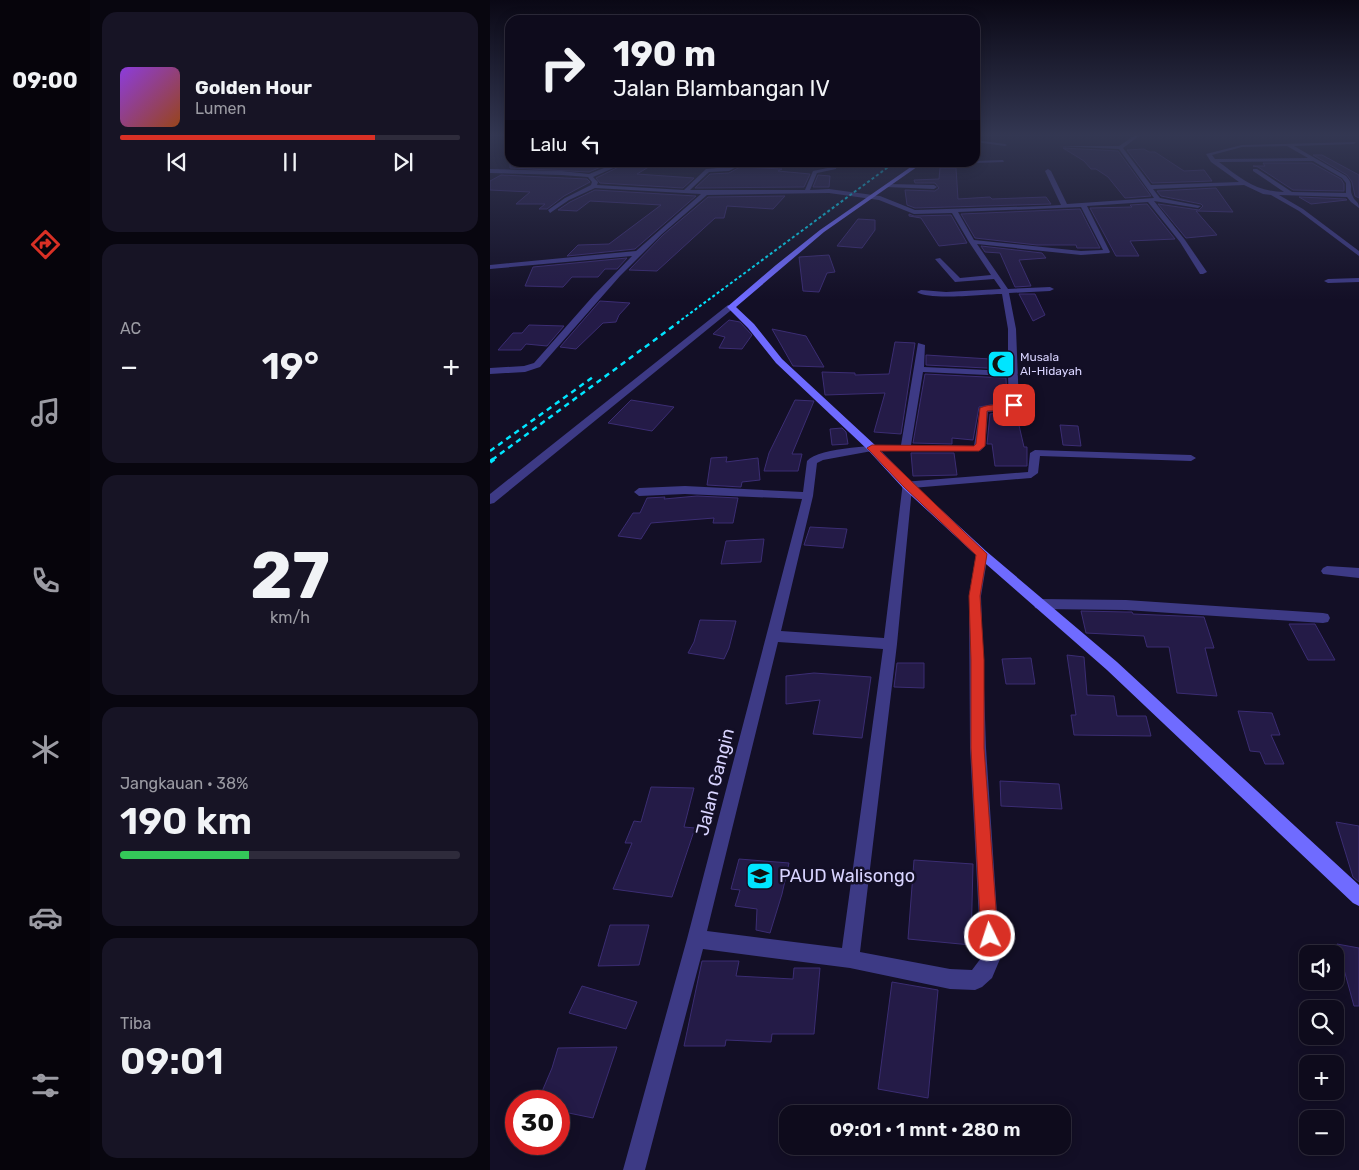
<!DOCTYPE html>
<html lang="id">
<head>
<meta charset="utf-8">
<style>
	:root { --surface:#0e0b1c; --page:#171425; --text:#f1f3f6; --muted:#9b9ba3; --line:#2e2b3b; --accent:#d93025 }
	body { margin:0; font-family:Rubik,sans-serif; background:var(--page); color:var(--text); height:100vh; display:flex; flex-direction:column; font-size:19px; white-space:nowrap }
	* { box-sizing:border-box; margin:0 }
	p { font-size:16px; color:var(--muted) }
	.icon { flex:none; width:28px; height:28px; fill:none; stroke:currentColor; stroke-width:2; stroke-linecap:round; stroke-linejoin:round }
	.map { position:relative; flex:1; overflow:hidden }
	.panel { display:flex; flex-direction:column; gap:12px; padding:12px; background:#08060f; width:400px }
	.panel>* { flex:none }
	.banner { position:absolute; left:15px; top:15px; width:475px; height:152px; border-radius:15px; box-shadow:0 2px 12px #0003,0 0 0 1px var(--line); background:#0e0b1c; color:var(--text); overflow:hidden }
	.fabs { position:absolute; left:809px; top:945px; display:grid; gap:10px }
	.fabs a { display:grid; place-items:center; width:45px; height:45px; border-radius:10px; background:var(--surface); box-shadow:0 2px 12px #0003,0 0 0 1px var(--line); font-size:25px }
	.speed { position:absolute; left:15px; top:1090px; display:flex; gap:10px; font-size:25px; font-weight:700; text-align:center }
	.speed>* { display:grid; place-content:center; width:65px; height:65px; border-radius:50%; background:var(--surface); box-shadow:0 2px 12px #0003,0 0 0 1px var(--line); line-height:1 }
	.speed .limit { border:8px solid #d22; background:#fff; color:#111 }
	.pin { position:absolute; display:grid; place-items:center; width:42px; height:42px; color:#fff; margin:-21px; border-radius:10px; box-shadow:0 2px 8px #0006 }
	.me { position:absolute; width:55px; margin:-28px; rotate:356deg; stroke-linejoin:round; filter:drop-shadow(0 0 4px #0008) }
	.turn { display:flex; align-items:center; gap:18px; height:105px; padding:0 25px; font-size:22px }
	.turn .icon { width:65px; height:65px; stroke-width:2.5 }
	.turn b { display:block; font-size:35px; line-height:42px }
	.then { display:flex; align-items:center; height:48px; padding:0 25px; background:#0003; gap:10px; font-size:19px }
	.big { font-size:38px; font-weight:600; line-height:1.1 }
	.panel .widget { flex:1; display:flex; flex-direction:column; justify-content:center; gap:8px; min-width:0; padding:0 18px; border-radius:15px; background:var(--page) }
	.panel .dial { align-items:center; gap:0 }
	.dial b { font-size:65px; line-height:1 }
	.song { display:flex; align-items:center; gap:15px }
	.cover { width:60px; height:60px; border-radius:8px; background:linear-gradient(135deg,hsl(270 70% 55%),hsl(20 70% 35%)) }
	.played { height:5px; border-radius:2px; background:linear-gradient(90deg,var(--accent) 75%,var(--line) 75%) }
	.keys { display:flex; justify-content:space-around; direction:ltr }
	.heat { display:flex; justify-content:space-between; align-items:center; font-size:28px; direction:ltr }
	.charge { height:8px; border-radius:4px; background:linear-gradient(90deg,#34c759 38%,var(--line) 0) }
	.trip { position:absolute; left:289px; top:1105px; width:292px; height:50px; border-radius:15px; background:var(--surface); box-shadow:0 2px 12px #0003,0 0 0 1px var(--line); font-weight:600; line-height:50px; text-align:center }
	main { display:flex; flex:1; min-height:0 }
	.menu { display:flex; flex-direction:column; width:90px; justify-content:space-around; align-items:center; background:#06040b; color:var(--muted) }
	.menu .icon { width:35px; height:35px }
	.menu .active { color:var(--accent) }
	.menu b { font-size:22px; color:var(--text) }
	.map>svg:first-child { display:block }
</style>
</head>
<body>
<main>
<nav class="menu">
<b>09:00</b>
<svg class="icon active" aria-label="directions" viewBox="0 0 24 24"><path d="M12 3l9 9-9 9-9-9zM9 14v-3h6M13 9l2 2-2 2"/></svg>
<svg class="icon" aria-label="music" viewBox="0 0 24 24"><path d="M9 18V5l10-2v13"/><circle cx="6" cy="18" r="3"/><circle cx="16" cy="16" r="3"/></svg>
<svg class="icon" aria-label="phone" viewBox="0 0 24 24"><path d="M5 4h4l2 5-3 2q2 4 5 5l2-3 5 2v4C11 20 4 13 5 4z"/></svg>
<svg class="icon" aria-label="climate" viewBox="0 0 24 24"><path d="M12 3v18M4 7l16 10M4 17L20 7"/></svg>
<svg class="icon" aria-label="car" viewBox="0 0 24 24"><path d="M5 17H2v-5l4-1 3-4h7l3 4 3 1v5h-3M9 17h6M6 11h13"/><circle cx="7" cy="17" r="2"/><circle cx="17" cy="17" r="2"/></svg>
<svg class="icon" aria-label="filters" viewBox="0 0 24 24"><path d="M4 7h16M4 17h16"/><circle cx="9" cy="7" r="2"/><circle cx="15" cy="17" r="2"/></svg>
</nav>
<section class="panel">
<div class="widget">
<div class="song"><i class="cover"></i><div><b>Golden Hour</b><p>Lumen</p></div></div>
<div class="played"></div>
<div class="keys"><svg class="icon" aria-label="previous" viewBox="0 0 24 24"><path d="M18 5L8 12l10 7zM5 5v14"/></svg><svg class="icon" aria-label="pause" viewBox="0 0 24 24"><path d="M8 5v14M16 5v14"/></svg><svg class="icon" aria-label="next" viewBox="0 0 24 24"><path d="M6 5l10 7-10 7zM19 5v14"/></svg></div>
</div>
<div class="widget"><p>AC</p>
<div class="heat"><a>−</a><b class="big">19°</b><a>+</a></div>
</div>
<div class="widget dial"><b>27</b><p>km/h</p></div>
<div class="widget"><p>Jangkauan · 38%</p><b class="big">190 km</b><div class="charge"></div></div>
<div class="widget"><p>Tiba</p><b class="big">09:01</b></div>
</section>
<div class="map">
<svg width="869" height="1170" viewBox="0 0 869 1170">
	<rect width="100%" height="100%" fill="#130f26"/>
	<path fill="#241b47" stroke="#3b2d73" d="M 573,148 L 628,151 L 661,196 L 635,198 L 618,177 L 606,169 L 601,169 L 594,161 Z
		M 654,149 L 659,152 L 665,152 L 694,171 L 714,170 L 722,181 L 662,183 L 637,150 Z
		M 823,155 L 832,155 L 869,175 L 869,198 L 865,196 L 862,182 L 857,175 Z
		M 20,162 L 123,162 L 99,172 L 20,168 Z
		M 139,162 L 167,162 L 147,174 L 204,178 L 193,188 L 110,183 L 106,178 Z
		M 773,163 L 822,163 L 851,179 L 854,184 L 854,191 L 803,190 L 768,167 L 763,166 L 775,166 Z
		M 250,167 L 292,169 L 288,171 L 320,174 L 314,187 L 205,188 L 220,174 L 239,173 Z
		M 450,168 L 466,168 L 468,199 L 500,197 L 502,199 L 556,197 L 561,204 L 425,208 L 417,205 L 415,190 L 445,191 L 449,188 L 445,183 L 425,183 L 424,180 L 449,179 Z
		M 11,175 L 97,179 L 100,182 L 74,196 L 57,209 L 49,209 L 55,204 L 26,204 L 40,192 L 0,190 L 0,181 Z
		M 328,175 L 340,176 L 339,187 L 323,187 Z
		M 726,188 L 743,212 L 706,211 L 727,235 L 696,238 L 668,204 L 709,210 L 713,206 L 711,204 L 671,196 L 667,191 Z
		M 105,190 L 206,196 L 145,249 L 77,256 L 88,245 L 119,244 L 171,205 L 100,201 L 87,211 L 68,210 L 80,202 Z
		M 295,196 L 283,209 L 237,206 L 234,218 L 225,218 L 167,271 L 139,270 L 173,235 L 218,197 Z
		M 809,197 L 856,199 L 857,200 L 821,204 Z
		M 657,204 L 685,239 L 640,241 L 649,256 L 626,256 L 600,208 L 642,207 L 640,205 Z
		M 590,209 L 610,248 L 587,248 L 586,245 L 547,245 L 485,238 L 471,214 Z
		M 419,214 L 424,216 L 461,215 L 477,243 L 449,246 L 431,218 L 419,216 Z
		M 368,219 L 385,220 L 385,230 L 372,248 L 347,246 Z
		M 491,246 L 552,253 L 556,258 L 529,260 L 541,286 L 525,287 L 510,253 L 495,252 Z
		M 339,255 L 345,272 L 337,273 L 329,292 L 313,291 L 309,257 Z
		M 137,258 L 127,269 L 115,269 L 108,277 L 82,277 L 73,287 L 35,286 L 43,267 Z
		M 529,294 L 545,294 L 555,315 L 543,321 Z
		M 110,301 L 140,303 L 129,315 L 126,322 L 113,323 L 86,349 L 70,347 Z
		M 239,320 L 250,322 L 262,335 L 252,349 L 229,348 L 235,337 L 223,334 Z
		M 39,325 L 74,326 L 57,346 L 36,344 L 31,350 L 8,350 L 23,333 L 32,333 Z
		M 282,329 L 316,336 L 334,367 L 303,366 Z
		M 405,342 L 425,343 L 411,434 L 384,432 L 395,393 L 335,395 L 332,372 L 365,373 L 365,375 L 399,374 Z
		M 436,355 L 516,360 L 516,369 L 436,365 Z
		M 435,374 L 516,378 L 517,402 L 489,407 L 483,440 L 462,438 L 462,444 L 423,443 Z
		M 141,400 L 184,407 L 162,431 L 118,423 Z
		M 305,400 L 324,401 L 302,454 L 312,454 L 308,471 L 274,471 L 279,453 Z
		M 517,412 L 517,421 L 528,421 L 534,447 L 537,447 L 537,466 L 505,466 L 502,444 L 497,444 L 500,414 Z
		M 570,425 L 588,426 L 591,446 L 573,445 Z
		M 352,428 L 356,432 L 358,444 L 342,445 L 340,429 Z
		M 421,453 L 464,453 L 467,475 L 423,476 Z
		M 237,457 L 236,462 L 268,458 L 270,480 L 252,482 L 251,487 L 217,485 L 221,458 Z
		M 207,496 L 248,498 L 243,523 L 223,523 L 224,518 L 161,523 L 151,539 L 128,536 L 143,513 L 150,513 L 157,498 L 175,497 L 174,499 Z
		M 320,527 L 357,529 L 353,548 L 314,545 Z
		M 274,539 L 271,562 L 231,564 L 236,541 Z
		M 591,611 L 636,612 L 642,612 L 643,614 L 714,617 L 724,648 L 715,648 L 727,696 L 687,693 L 679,647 L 657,647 L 654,636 L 596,633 Z
		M 210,620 L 246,621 L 239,648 L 234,659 L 198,653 L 204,642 Z
		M 799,624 L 825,624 L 845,660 L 818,660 Z
		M 577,655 L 594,657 L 597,695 L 624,696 L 627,716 L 656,716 L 661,736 L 584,735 L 581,715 L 586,715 Z
		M 541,658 L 545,684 L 516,684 L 512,659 Z
		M 407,663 L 434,663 L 434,688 L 404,687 Z
		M 324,673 L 381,677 L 372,738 L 323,734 L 330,700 L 296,704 L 296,676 Z
		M 748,711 L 782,713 L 790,735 L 781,735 L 794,764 L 775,764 L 770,752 L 760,751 Z
		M 510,781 L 569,784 L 572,809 L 511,806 Z
		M 161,787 L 204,788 L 194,827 L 205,828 L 182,897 L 123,889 L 142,843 L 135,843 L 144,821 L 151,822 Z
		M 846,822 L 869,826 L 869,882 L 863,877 Z
		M 249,859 L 299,863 L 292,894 L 280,933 L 266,930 L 267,909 L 245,906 L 250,890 L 241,889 Z
		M 424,860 L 483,864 L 481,945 L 418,939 Z
		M 120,925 L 159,925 L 149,965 L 108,966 Z
		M 847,944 L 869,948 L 869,1006 L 864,1006 Z
		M 212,961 L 249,961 L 246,976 L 303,979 L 304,968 L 330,968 L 324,1034 L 282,1034 L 281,1042 L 236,1040 L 235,1046 L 194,1046 Z
		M 402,982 L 448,990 L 438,1098 L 388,1089 Z
		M 92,986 L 147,1002 L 136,1029 L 79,1013 Z
		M 127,1047 L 103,1118 L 69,1111 L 69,1101 L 48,1101 L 62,1068 L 68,1048 Z"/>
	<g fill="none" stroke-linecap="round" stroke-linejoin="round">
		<path fill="#3d3a85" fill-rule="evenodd" d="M 513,160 L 514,162 L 485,163 L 484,162 L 485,161 Z
			M 438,162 L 469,162 L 430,165 L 428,164 Z"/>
		<path fill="#3d3a85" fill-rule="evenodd" d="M 644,136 L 649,136 L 633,148 L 661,185 L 749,182 L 721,162 L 716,154 L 752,145 L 866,142 L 864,144 L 804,146 L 856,176 C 865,186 858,187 863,197 C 865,202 869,201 869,208 L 861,202 L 857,197 L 789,195 L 813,209 L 869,251 L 869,256 L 809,211 L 781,195 L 773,194 L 754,185 L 663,189 L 670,198 L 711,206 L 708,208 L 664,201 L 695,240 L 717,272 L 713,274 L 710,274 L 690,242 L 658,202 L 597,206 L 620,252 L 619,253 L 591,255 L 487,244 L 518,289 L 560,287 L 564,289 L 560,291 L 519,293 L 526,329 L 529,405 L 517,410 L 498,412 L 495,446 L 490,451 L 382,451 L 333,460 L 327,463 L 323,496 L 291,631 L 394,638 L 413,482 L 538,472 L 540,453 L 545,450 L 701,455 L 706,458 L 701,461 L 550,456 L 548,473 L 541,478 L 422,488 L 407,644 L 370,952 L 460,969 L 482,970 L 491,958 L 480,748 L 479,596 L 486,554 L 492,550 L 498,554 L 491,596 L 496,748 L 510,959 L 502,978 L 492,987 L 485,990 L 460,989 L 360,968 L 213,949 L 155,1170 L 133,1170 L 197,939 L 312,499 L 195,494 L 149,496 L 144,492 L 149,488 L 195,486 L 313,492 L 317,461 C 329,447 392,445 411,445 L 428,343 L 435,345 L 434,367 L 518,371 L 518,329 L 512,294 C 494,294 440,301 427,292 L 431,290 L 456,292 L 511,289 L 504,279 L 465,282 L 445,259 L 450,258 L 470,278 L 501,275 L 479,242 L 462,213 L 424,214 L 389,200 L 339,193 L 217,195 L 172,234 L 130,276 L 50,367 L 35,372 L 0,374 L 0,368 L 34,366 L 44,363 L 104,295 L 142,256 L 0,269 L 0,265 L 146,251 L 211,194 L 105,188 L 79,200 L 60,213 L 58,210 L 75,198 L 101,185 L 102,182 L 98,177 L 72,175 L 0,173 L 0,169 L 72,171 L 99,174 L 129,162 L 137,162 L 103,177 L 108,182 L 107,185 L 194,190 L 216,169 L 238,167 L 246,162 L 309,162 L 301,167 L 250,165 L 239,171 L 219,172 L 200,190 L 315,190 L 323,171 L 342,167 L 343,162 L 348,162 L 346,169 L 327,173 L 320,190 L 339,189 L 390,196 L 425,210 L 555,206 L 571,205 L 555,171 L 558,169 L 561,171 L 577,204 L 664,198 L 629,149 L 568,146 L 629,146 ZM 797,146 L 818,158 L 725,159 L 722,155 L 752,147 ZM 823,161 L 852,178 L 856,183 L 856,193 L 802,192 L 767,169 L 763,169 L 763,171 L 794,192 C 764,191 752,179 729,162 ZM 591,207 L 613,250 L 591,251 L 484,240 L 468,212 ZM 433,372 L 518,376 L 519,404 L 490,408 L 484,446 L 421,445 ZM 288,642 L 393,649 L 352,948 L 217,931 Z
			M 485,140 L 515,144 L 517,145 L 515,146 L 485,142 Z
			M 398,184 L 444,185 L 447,187 L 444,189 L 396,187 Z
			M 869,278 L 869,282 L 838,283 L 834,281 L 838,279 Z
			M 238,305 L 245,307 L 4,503 L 0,504 L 0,494 Z
			M 837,566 L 869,568 L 869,578 L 833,574 L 831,571 L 833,568 Z
			M 550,599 L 636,600 L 833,613 L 838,614 L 840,618 L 838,622 L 833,623 L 636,610 L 550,609 L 545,608 L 544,604 L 545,600 Z"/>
		<path fill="#6f6bff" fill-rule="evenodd" d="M 428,162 L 434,162 L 334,232 L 246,307 L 264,324 L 292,359 L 386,446 L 421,482 L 496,551 L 627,662 L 869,885 L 869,906 L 863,903 L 617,670 L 488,557 L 413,488 L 378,450 L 286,363 L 258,328 L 237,307 L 286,265 L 330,230 Z"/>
		<path stroke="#00e5ff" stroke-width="2" stroke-dasharray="3 2.5" stroke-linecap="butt" d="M 187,323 L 405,162"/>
		<path stroke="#00e5ff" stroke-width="2.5" stroke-dasharray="5.5 4.5" stroke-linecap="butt" d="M 0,451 L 103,377
			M 2,460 L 189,322"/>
		<path stroke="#00e5ff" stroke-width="4" stroke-dasharray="7 5.5" stroke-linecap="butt" d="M 0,462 L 4,459"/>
	</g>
	<linearGradient id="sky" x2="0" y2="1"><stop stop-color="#0a0815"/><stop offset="0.45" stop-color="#333752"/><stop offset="1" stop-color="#333752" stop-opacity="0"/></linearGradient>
	<rect width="869" height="300" fill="url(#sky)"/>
	<path fill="#d93025" stroke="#8d1f18" d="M 524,402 L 529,405 L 520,410 L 497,411 L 495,446 L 489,451 L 390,451 L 497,554 L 490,596 L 494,660 L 494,748 L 508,936 L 506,942 L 500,945 L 494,942 L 491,936 L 481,748 L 481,660 L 479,596 L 486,555 L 414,487 L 377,448 L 382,445 L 484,446 L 486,444 L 490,408 C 501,403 513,406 524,402 Z"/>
	<defs>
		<g id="mosque-square" transform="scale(1.4375)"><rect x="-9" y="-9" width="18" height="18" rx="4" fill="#00e5ff" stroke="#130f26"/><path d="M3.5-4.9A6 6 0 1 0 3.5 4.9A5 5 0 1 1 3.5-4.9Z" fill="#111"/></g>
		<g id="school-square" transform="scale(1.4375)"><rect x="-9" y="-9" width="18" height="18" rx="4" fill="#00e5ff" stroke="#130f26"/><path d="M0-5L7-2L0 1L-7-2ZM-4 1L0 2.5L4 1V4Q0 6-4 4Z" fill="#111"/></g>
	</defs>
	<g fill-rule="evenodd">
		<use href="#mosque-square" x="511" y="364"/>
		<use href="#school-square" x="270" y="876"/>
	</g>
	<g text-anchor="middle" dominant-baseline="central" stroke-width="5" stroke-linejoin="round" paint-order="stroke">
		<g font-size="12" fill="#d9d4ff" stroke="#130f26" text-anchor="start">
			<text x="530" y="357">Musala<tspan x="530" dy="14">Al-Hidayah</tspan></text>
		</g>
		<g font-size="18" fill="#d9d4ff" stroke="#130f26">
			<text transform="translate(225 782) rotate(-76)">Jalan Gangin</text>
		</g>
		<g font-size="18" fill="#d9d4ff" stroke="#130f26" text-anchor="start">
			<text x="289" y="876">PAUD Walisongo</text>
		</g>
	</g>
</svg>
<div class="fabs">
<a><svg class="icon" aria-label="sound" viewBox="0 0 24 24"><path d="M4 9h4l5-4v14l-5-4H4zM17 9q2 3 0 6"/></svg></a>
<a><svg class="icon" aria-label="search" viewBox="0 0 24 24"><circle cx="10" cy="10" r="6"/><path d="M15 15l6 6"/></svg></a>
<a>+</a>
<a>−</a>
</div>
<div class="speed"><div class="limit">30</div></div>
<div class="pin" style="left:524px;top:405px;background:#d93025"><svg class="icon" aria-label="arrive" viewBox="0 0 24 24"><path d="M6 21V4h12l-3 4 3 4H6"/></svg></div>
<svg class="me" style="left:500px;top:936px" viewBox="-20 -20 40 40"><circle r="17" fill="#d93025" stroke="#fff" stroke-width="3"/><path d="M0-11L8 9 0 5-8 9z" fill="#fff"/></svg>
<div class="trip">09:01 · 1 mnt · 280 m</div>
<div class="banner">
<div class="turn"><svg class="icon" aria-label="right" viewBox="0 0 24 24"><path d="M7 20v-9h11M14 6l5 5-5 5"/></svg><div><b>190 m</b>Jalan Blambangan IV</div></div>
<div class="then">Lalu<svg class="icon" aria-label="left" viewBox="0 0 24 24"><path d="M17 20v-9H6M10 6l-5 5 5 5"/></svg></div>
</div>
</div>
</main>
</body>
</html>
